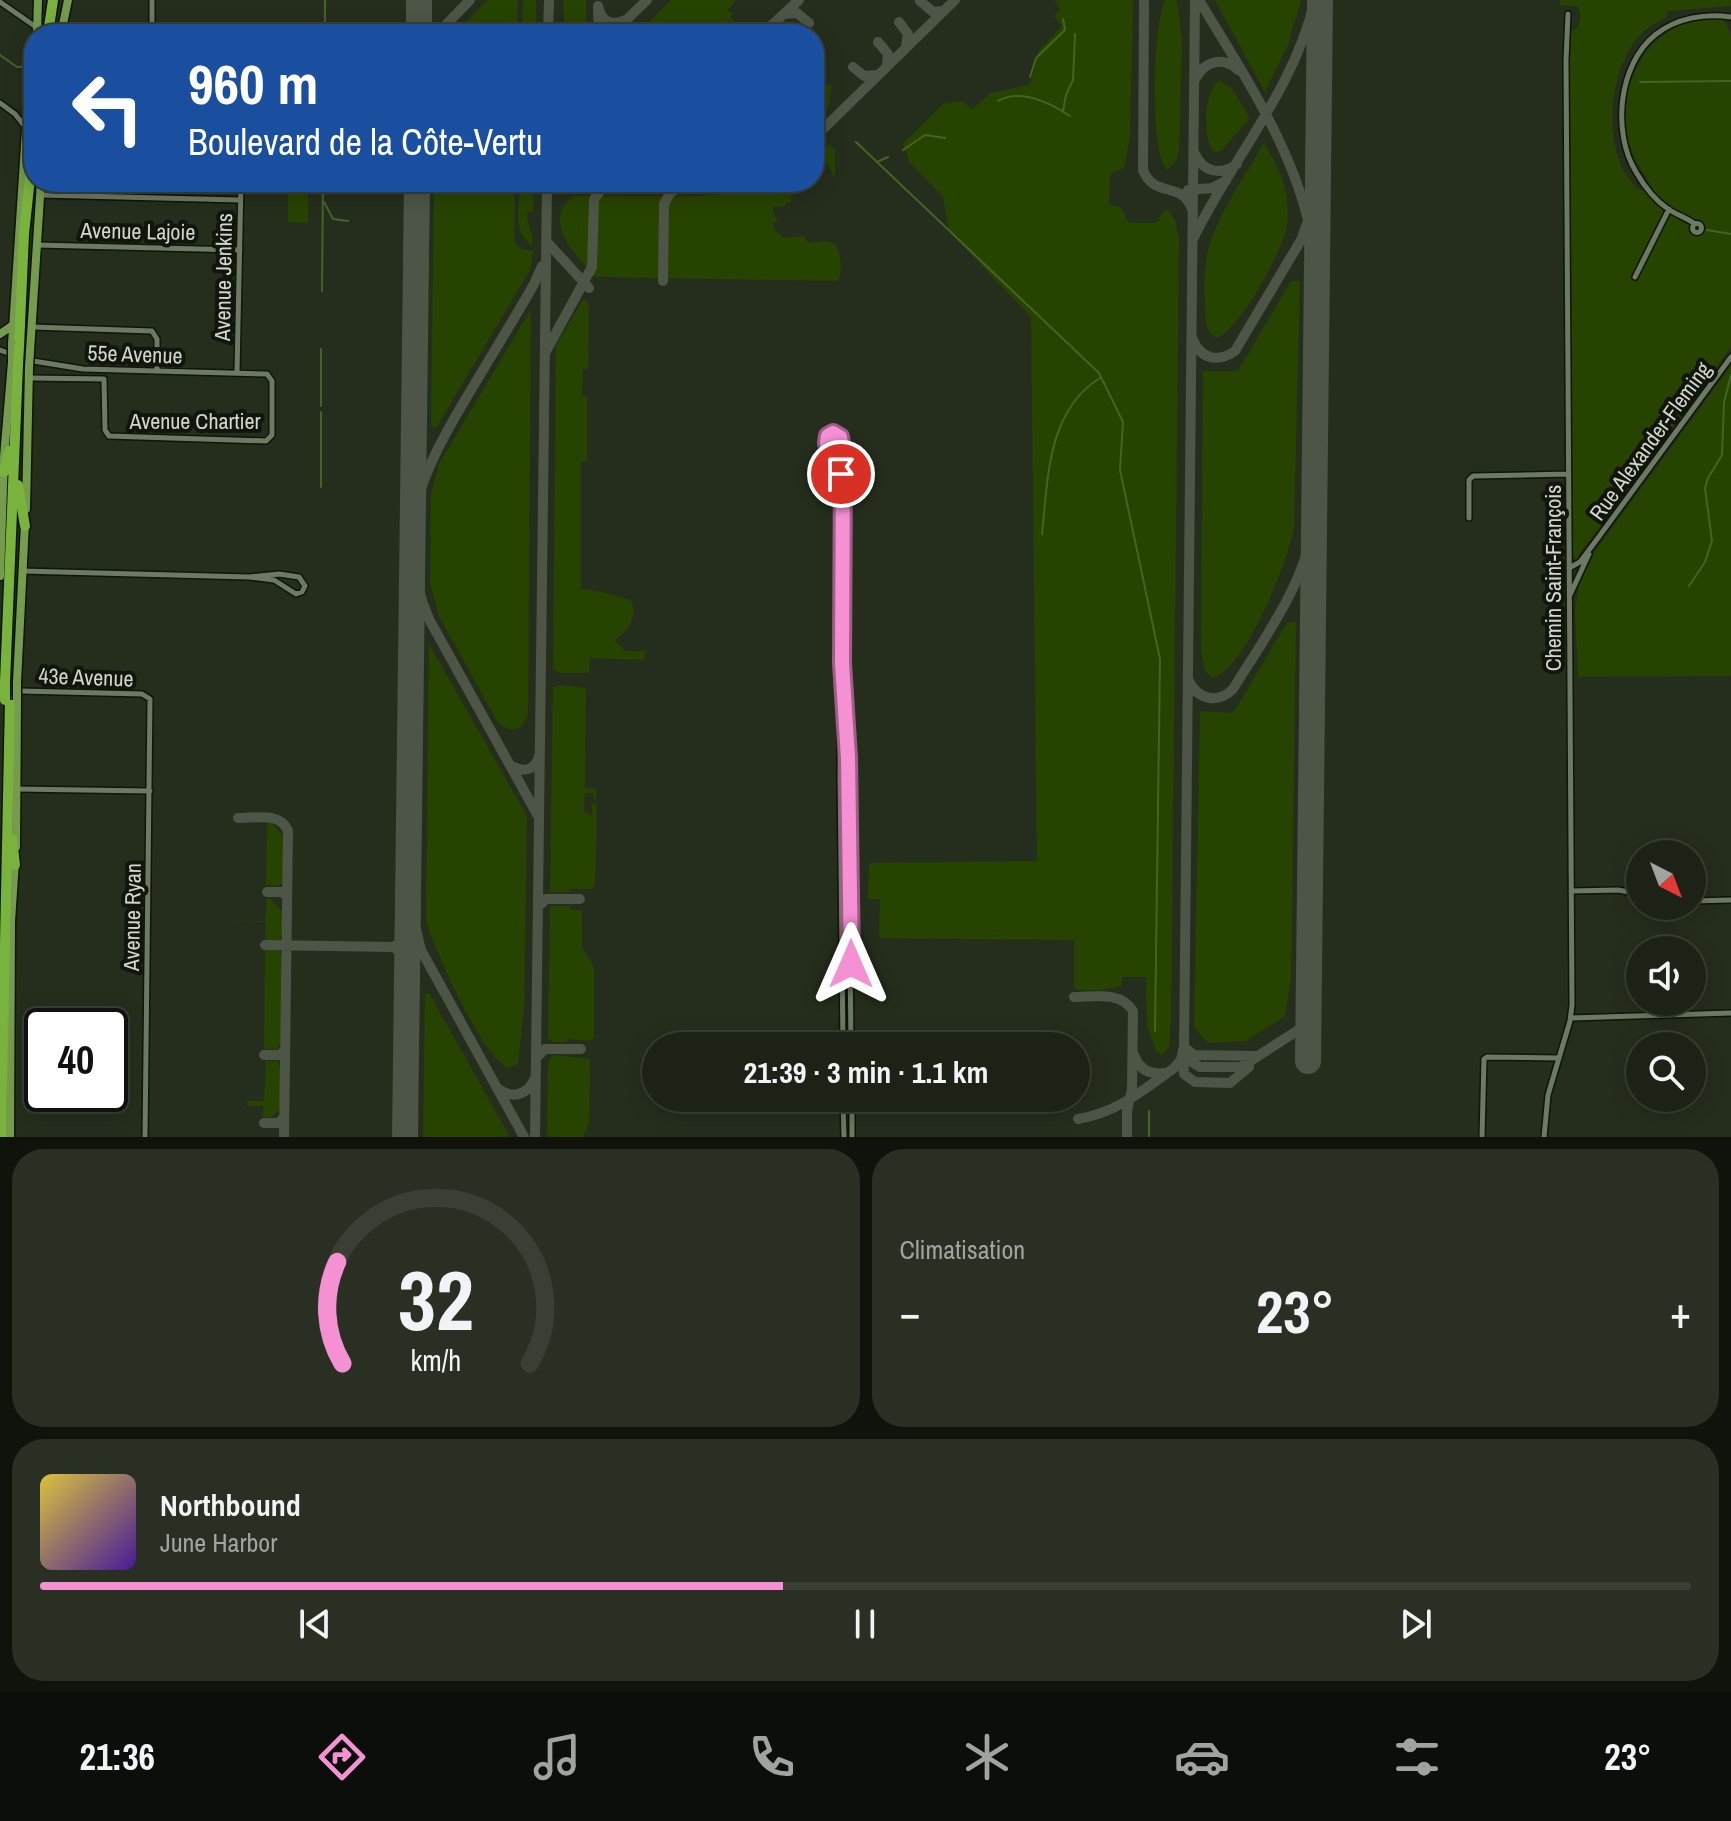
<!DOCTYPE html>
<html lang="fr">
<head>
<meta charset="utf-8">
<style>
	:root { --surface:#1c2216; --page:#292f23; --text:#f1f3f6; --muted:#a0a4a1; --line:#3a3f35; --accent:#f591d2 }
	body { margin:0; font-family:"Archivo Narrow",sans-serif; background:var(--page); color:var(--text); height:100vh; display:flex; flex-direction:column; font-size:30px; white-space:nowrap }
	* { box-sizing:border-box; margin:0 }
	p { font-size:26px; color:var(--muted) }
	.icon { flex:none; width:44px; height:44px; fill:none; stroke:currentColor; stroke-width:2; stroke-linecap:round; stroke-linejoin:round }
	.map { position:relative; height:1137px; overflow:hidden }
	.side { display:flex; flex-direction:column; gap:12px; padding:12px; background:#0f130c; flex:1 }
	.side>* { flex:none }
	.top-card { position:absolute; left:24px; top:24px; width:800px; height:168px; border-radius:32px; box-shadow:0 4px 20px #0003,0 0 0 2px var(--line); background:#1a4fa0; color:#fff; overflow:hidden }
	.needle { width:52px; rotate:138deg }
	.tools { position:absolute; left:1626px; top:840px; display:grid; gap:16px }
	.tools a { display:grid; place-items:center; width:80px; height:80px; border-radius:50%; background:var(--surface); box-shadow:0 4px 20px #0003,0 0 0 2px var(--line); font-size:40px }
	.speed { position:absolute; left:24px; top:1008px; display:flex; gap:16px; font-size:40px; font-weight:700; text-align:center }
	.speed>* { display:grid; place-content:center; width:104px; height:104px; border-radius:50%; background:var(--surface); box-shadow:0 4px 20px #0003,0 0 0 2px var(--line); line-height:1 }
	.speed .limit { border:4px solid #111; border-radius:12px; background:#fff; color:#111 }
	.pin { position:absolute; display:grid; place-items:center; width:68px; height:68px; color:#fff; margin:-34px; border:4px solid #fff; border-radius:50%; box-shadow:0 2px 8px #0007 }
	.me { position:absolute; width:88px; margin:-44px; rotate:0deg; stroke-linejoin:round; filter:drop-shadow(0 0 6px #0008) }
	.turn { display:flex; align-items:center; gap:28px; height:168px; padding:0 32px; font-size:36px }
	.turn .icon { width:104px; height:104px; stroke-width:2.5 }
	.turn b { display:block; font-size:56px; line-height:68px }
	.big { font-size:60px; font-weight:800; line-height:1.1 }
	.side .widget { flex:1; display:flex; flex-direction:column; justify-content:center; gap:12px; min-width:0; padding:0 28px; border-radius:32px; background:var(--page) }
	.side .dial { align-items:center; gap:0 }
	.dial svg { height:208px; overflow:visible; fill:none; stroke:var(--line); stroke-width:7; stroke-linecap:round; text-anchor:middle }
	.dial text { fill:var(--text); stroke:none }
	.song { display:flex; align-items:center; gap:24px }
	.cover { width:96px; height:96px; border-radius:12px; background:linear-gradient(135deg,hsl(50 70% 55%),hsl(260 70% 35%)) }
	.played { height:8px; border-radius:4px; background:linear-gradient(90deg,var(--accent) 45%,var(--line) 45%) }
	.keys { display:flex; justify-content:space-around; direction:ltr }
	.heat { display:flex; justify-content:space-between; align-items:center; font-size:44px; direction:ltr }
	.side .tiles { flex:1; display:grid; gap:12px; grid-template-columns:1fr 1fr }
	.widget:last-child { grid-column:span 2 }
	.trip { position:absolute; left:642px; top:1032px; width:448px; height:80px; border-radius:40px; background:var(--surface); box-shadow:0 4px 20px #0003,0 0 0 2px var(--line); font-weight:800; line-height:80px; text-align:center }
	.tabs { display:flex; height:128px; justify-content:space-around; align-items:center; background:#0b0e09; color:var(--muted) }
	.tabs .icon { width:56px; height:56px }
	.tabs .active { color:var(--accent) }
	.tabs b { font-size:36px; color:var(--text) }
	.map>svg:first-child { display:block }
</style>
</head>
<body>
<div class="map">
<svg width="1731" height="1137" viewBox="0 0 1731 1137">
	<rect width="100%" height="100%" fill="#252e1d"/>
	<path fill="#274300" d="M 488,0 L 518,0 L 517,34 L 454,34 Z
		M 523,0 L 536,0 L 536,34 L 522,34 Z
		M 563,0 L 586,0 L 586,34 L 569,34 L 564,22 Z
		M 671,0 L 736,0 L 728,10 L 733,14 L 730,17 L 742,29 L 728,34 L 649,32 L 646,25 Z
		M 1054,0 L 1133,0 L 1130,136 L 1124,168 L 1110,174 L 1109,204 L 1121,208 L 1129,223 L 1157,223 L 1163,212 L 1168,209 L 1175,220 L 1179,238 L 1171,1020 L 1169,1047 L 1162,1055 L 1156,1051 L 1147,1025 L 1146,977 L 1122,977 L 1122,986 L 1102,990 L 1077,990 L 1074,987 L 1074,940 L 879,938 L 880,899 L 868,899 L 869,863 L 1037,861 L 1031,317 L 949,231 L 943,197 L 909,161 L 903,144 L 943,104 L 960,101 L 973,109 L 991,93 L 1030,85 L 1039,50 L 1062,26 L 1054,16 L 1060,10 Z
		M 1165,0 L 1175,0 L 1177,3 L 1182,38 L 1179,150 L 1175,163 L 1167,170 C 1149,151 1153,24 1165,0 Z
		M 1215,0 L 1301,0 L 1288,45 L 1265,92 Z
		M 1560,0 L 1731,0 L 1731,6 L 1667,11 L 1667,17 C 1658,22 1648,27 1641,34 C 1607,69 1599,159 1640,190 L 1653,189 C 1645,176 1635,161 1630,146 C 1613,93 1645,24 1704,20 C 1723,19 1725,18 1731,35 L 1731,347 L 1578,556 L 1578,561 L 1573,556 L 1566,28 L 1576,30 L 1581,18 L 1578,6 L 1560,5 Z
		M 1219,80 L 1232,89 L 1250,118 L 1223,149 L 1216,153 C 1201,143 1204,90 1219,80 Z
		M 829,84 L 832,86 L 829,107 L 814,121 L 814,98 Z
		M 1264,143 C 1273,160 1286,179 1287,200 C 1288,210 1288,221 1286,230 C 1279,257 1241,327 1217,338 C 1204,331 1206,318 1205,305 C 1204,288 1204,271 1207,255 C 1213,221 1247,173 1264,143 Z
		M 829,144 L 835,149 L 835,175 L 832,175 L 830,168 L 823,161 L 819,165 L 821,177 L 815,184 L 812,182 L 814,182 L 814,155 Z
		M 288,182 L 308,182 L 308,220 L 306,223 L 288,222 Z
		M 434,182 L 515,182 L 514,235 L 516,244 L 521,249 L 533,251 L 530,270 L 436,428 L 431,426 Z
		M 520,182 L 534,182 L 533,212 L 527,211 C 527,227 533,231 533,245 C 511,236 520,202 520,182 Z
		M 772,182 L 802,182 L 796,186 L 799,191 L 791,196 L 791,201 L 782,207 L 775,206 L 772,209 L 777,220 L 773,224 L 774,229 L 784,238 L 804,236 L 808,243 L 824,241 L 834,243 C 841,251 843,271 838,281 L 596,277 C 577,257 540,222 573,196 C 617,196 738,202 772,182 Z
		M 1291,281 L 1300,281 L 1294,528 C 1287,564 1248,662 1214,678 C 1202,673 1203,660 1201,648 L 1203,371 L 1238,371 Z
		M 585,300 L 589,305 L 588,369 L 583,369 L 582,396 L 587,397 L 587,462 L 581,462 L 581,589 C 598,590 614,596 631,600 C 639,618 627,630 615,641 L 626,651 L 645,651 L 644,660 L 590,658 L 589,673 L 560,673 L 553,669 L 556,346 L 582,301 Z
		M 531,309 L 528,715 L 521,727 C 511,733 503,728 496,719 L 439,616 L 430,584 L 431,494 L 439,464 Z
		M 1731,366 L 1731,676 L 1578,677 L 1575,609 L 1579,585 L 1593,554 Z
		M 1296,622 L 1291,979 L 1285,1016 L 1246,1041 L 1208,1043 L 1194,1027 L 1200,711 L 1233,713 L 1287,623 Z
		M 429,644 L 527,816 L 524,1008 L 518,1064 L 508,1068 C 483,1058 435,951 426,921 Z
		M 561,685 L 586,688 L 585,788 L 596,789 L 596,800 L 594,800 L 593,793 L 585,793 L 584,811 L 592,816 L 591,803 L 597,804 L 595,885 L 592,889 L 570,889 L 570,892 L 550,892 L 553,687 Z
		M 267,823 L 272,823 L 284,838 L 283,882 L 280,886 L 266,885 Z
		M 267,898 L 271,899 L 283,912 L 283,934 L 278,941 L 266,940 L 265,922 L 221,921 L 265,921 Z
		M 550,906 L 570,906 L 570,910 L 582,910 L 582,947 L 594,967 L 594,1038 L 589,1041 L 568,1039 L 565,1042 L 553,1042 L 548,1038 Z
		M 265,949 L 277,949 L 282,956 L 281,1043 L 277,1049 L 264,1049 Z
		M 425,993 L 429,993 L 510,1137 L 423,1137 Z
		M 553,1055 L 590,1059 L 589,1123 L 583,1137 L 547,1137 L 548,1062 Z
		M 266,1061 L 277,1061 L 281,1068 L 281,1108 L 272,1117 L 263,1117 L 263,1106 L 247,1106 L 247,1101 L 264,1101 Z"/>
	<g fill="none" stroke-linecap="round" stroke-linejoin="round">
		<path stroke="#456325" stroke-width="2" d="M 325,21 L 325,0
			M 325,34 L 325,24
			M 0,55 L 17,67 L 29,66
			M 1030,77 L 1036,58 L 1065,30 L 1063,19
			M 1640,82 L 1731,81
			M 998,101 C 1021,88 1050,103 1070,116
			M 1063,111 L 1066,95 L 1073,80 L 1075,34
			M 856,142 L 1099,373 L 1123,422 L 1120,470 L 1160,659 L 1155,1031
			M 903,150 L 925,135 L 945,138
			M 879,161 L 888,157
			M 324,202 L 333,219 L 348,221
			M 1707,230 L 1731,234
			M 322,291 L 323,182
			M 321,349 L 321,406
			M 321,487 L 321,412
			M 1042,534 C 1048,479 1047,411 1100,378
			M 1689,586 L 1705,562 L 1712,541 L 1705,488 L 1708,478 L 1722,455 L 1724,402 L 1731,375
			M 1149,1111 L 1149,1137"/>
		<path stroke="#4c5546" stroke-width="10" d="M 1144,0 L 1143,170 C 1154,199 1182,180 1192,209
			M 1195,0 L 1184,1050 L 1190,1061 L 1200,1067 L 1241,1067 L 1300,1029 L 1308,1011
			M 1199,0 C 1251,87 1314,178 1317,283
			M 920,1 L 933,12 L 943,11
			M 598,6 C 601,21 611,27 625,20
			M 598,10 L 599,34
			M 784,14 L 797,13 L 809,23
			M 899,22 L 908,34 L 906,47
			M 437,34 L 470,0
			M 548,34 L 549,0
			M 612,34 L 647,0
			M 762,34 L 799,0
			M 878,42 L 888,54 L 887,66
			M 853,67 L 864,76 L 878,75
			M 1196,78 C 1205,61 1223,56 1238,70
			M 814,138 L 955,0
			M 1195,154 C 1203,172 1221,176 1237,164
			M 558,182 L 707,184 L 731,182
			M 1188,190 L 1212,188 L 1226,181
			M 1193,239 C 1233,157 1294,90 1315,0
			M 547,242 L 589,288
			M 663,281 L 664,204 L 670,193 L 682,186
			M 1193,340 C 1201,359 1218,363 1235,351 L 1301,240 L 1314,205 L 1318,172
			M 545,353 L 592,267 L 594,199 L 601,190 L 611,184
			M 1189,681 C 1198,700 1218,704 1233,689 C 1265,637 1310,577 1314,515
			M 512,766 C 524,773 535,770 539,756
			M 538,816 L 429,619 C 392,531 421,475 465,400 C 488,361 512,323 534,284 L 542,266
			M 238,818 C 256,818 281,812 288,831 L 284,1137
			M 409,842 L 410,905 L 421,950 L 524,1137
			M 267,892 L 282,892 L 287,896
			M 538,907 L 546,899 L 580,899
			M 265,945 L 393,947 L 403,942 L 408,931
			M 393,947 L 403,953 L 407,965
			M 1074,997 C 1095,997 1121,991 1133,1011 L 1132,1089 L 1127,1111 L 1127,1137
			M 1185,1048 L 1194,1055 L 1258,1056
			M 264,1055 L 280,1055 L 285,1050
			M 1134,1055 C 1139,1069 1149,1075 1164,1073
			M 1183,1056 L 1184,1074 L 1195,1082 L 1230,1083 L 1249,1067
			M 536,1058 L 545,1049 L 581,1049
			M 497,1088 C 512,1100 528,1095 535,1078
			M 1078,1119 C 1116,1113 1144,1090 1174,1068 L 1181,1060 L 1183,1050
			M 264,1123 L 279,1123 L 284,1117
			M 535,1137 L 547,182"/>
		<path stroke="#4c5546" stroke-width="26" d="M 419,34 L 419,0
			M 1308,1061 L 1320,0
			M 405,1137 L 417,182"/>
		<g stroke="#0e1606" stroke-width="8">
			<path id="minor" d="M 0,2 L 36,27
				M 152,34 L 152,0
				M 0,103 L 15,114 L 26,128
				M 40,195 L 240,200
				M1692.5 228a4.5 4.5 0 1 1 9 0a4.5 4.5 0 1 1-9 0Z
				M 1695,224 C 1687,218 1677,215 1668,209 C 1655,200 1644,186 1636,172 C 1612,133 1618,65 1655,35 C 1676,18 1705,13 1731,17
				M 37,245 L 240,250
				M 1635,277 L 1669,209
				M 32,327 L 152,331 L 157,339 L 157,371
				M 0,350 L 8,353
				M 237,373 L 241,182
				M 29,378 L 104,379 L 105,430 L 109,436 L 266,441 L 272,435 L 272,381 L 267,374 L 83,369 L 33,361
				M 842,479 L 838,454 L 827,443 L 828,436 L 833,433 L 840,437 L 843,456 L 840,774 L 843,1046
				M 1469,518 L 1469,480 L 1473,476 L 1568,474
				M 1569,568 L 1580,562 L 1595,542 L 1731,357
				M 22,571 L 249,577 L 274,580 L 296,594 L 302,592 L 305,586 L 299,577 L 279,574 L 249,577
				M 1570,595 L 1589,554
				M 844,684 L 848,758 L 851,1046
				M 21,691 L 142,694 L 150,699 L 145,1137
				M 16,789 L 150,791
				M 1571,891 L 1618,890 L 1640,894
				M 1692,901 L 1731,900
				M 1571,1018 L 1731,1013
				M 843,1098 L 844,1137
				M 852,1098 L 852,1137
				M 1482,1137 L 1484,1059 L 1487,1057 L 1559,1058
				M 1544,1137 L 1548,1095 L 1570,1021 L 1572,1005 L 1566,60 L 1568,14"/>
		</g>
		<g stroke="#0e1606" stroke-width="11">
			<path id="major" d="M 37,34 L 38,0
				M 61,34 L 68,0
				M 28,116 L 34,73
				M 0,334 L 13,325
				M 12,344 L 26,130
				M 30,351 L 41,182
				M 26,509 L 29,368
				M 0,576 L 4,457 L 12,362
				M 17,682 L 25,523
				M 16,847 L 17,700
				M 10,1137 L 11,922 L 15,861"/>
		</g>
		<g stroke="#0e1606" stroke-width="13">
			<path id="highway" d="M 48,34 L 53,0
				M 28,111 L 31,145
				M 19,347 L 24,234 L 34,140
				M 4,472 L 9,451
				M 18,485 L 25,526
				M 5,682 L 18,364
				M 12,839 L 15,865
				M 1,1137 L 10,700"/>
		</g>
		<use href="#minor" stroke="#6e7965" stroke-width="5"/>
		<use href="#major" stroke="#759b4e" stroke-width="8"/>
		<use href="#highway" stroke="#7ab23e" stroke-width="10"/>
		<g stroke="#0e1606" stroke-width="11" stroke-linecap="butt">
			<path id="major-bridge" d="M 12,362 L 12,344
				M 29,368 L 30,351
				M 17,700 L 17,682"/>
		</g>
		<g stroke="#0e1606" stroke-width="13" stroke-linecap="butt">
			<path id="highway-bridge" d="M 18,364 L 19,347
				M 5,700 L 5,682"/>
		</g>
		<use href="#major-bridge" stroke="#759b4e" stroke-width="8"/>
		<use href="#highway-bridge" stroke="#7ab23e" stroke-width="10"/>
	</g>
	<g fill="none" stroke-linecap="round" stroke-linejoin="round">
		<g stroke="#9f5e88" stroke-width="20">
			<path id="route" d="M 841,474 L 838,453 L 827,443 L 828,436 L 833,433 L 840,437 L 843,456 L 842,663 L 848,758 L 851,964"/>
		</g>
		<use href="#route" stroke="#f591d2" stroke-width="14"/>
	</g>
	<g text-anchor="middle" dominant-baseline="central" stroke-width="8" stroke-linejoin="round" paint-order="stroke">
		<g font-size="22" fill="#d1d7cc" stroke="#11150d">
			<text transform="translate(138 231) rotate(1)">Avenue Lajoie</text>
			<text transform="translate(223 277) rotate(-89)">Avenue Jenkins</text>
			<text transform="translate(135 354) rotate(2)">55e Avenue</text>
			<text x="195" y="421">Avenue Chartier</text>
			<text transform="translate(1650 441) rotate(-54)">Rue Alexander-Fleming</text>
			<text transform="translate(1553 578) rotate(-90)">Chemin Saint-François</text>
			<text transform="translate(86 677) rotate(2)">43e Avenue</text>
			<text transform="translate(132 917) rotate(-89)">Avenue Ryan</text>
		</g>
	</g>
</svg>
<div class="tools">
<a><svg class="needle" viewBox="-14 -14 28 28"><path d="M0-13l5 13h-10z" fill="#e53935"/><path d="M0 13l5-13h-10z" fill="#a0a4a1"/></svg></a>
<a><svg class="icon" aria-label="sound" viewBox="0 0 24 24"><path d="M4 9h4l5-4v14l-5-4H4zM17 9q2 3 0 6"/></svg></a>
<a><svg class="icon" aria-label="search" viewBox="0 0 24 24"><circle cx="10" cy="10" r="6"/><path d="M15 15l6 6"/></svg></a>
</div>
<div class="speed"><div class="limit">40</div></div>
<div class="pin" style="left:841px;top:474px;background:#d93025"><svg class="icon" aria-label="arrive" viewBox="0 0 24 24"><path d="M6 21V4h12l-3 4 3 4H6"/></svg></div>
<svg class="me" style="left:851px;top:964px" viewBox="-20 -20 40 40"><path d="M0-17L14 15 0 8-14 15z" fill="#f591d2" stroke="#fff" stroke-width="4"/></svg>
<div class="trip">21:39 · 3 min · 1.1 km</div>
<div class="top-card">
<div class="turn"><svg class="icon" aria-label="left" viewBox="0 0 24 24"><path d="M17 20v-9H6M10 6l-5 5 5 5"/></svg><div><b>960 m</b>Boulevard de la Côte-Vertu</div></div>
</div>
</div>
<section class="side">
<div class="tiles">
<div class="widget dial"><svg viewBox="0 0 100 80">
<path d="M14 69A42 42 0 1 1 86 69"/>
<path d="M14 69A42 42 0 0 1 12 30" stroke="#f591d2"/>
<text x="50" y="56" font-size="32" font-weight="700">32</text>
<text x="50" y="72" font-size="11">km/h</text>
</svg></div>
<div class="widget"><p>Climatisation</p>
<div class="heat"><a>−</a><b class="big">23°</b><a>+</a></div>
</div>
<div class="widget">
<div class="song"><i class="cover"></i><div><b>Northbound</b><p>June Harbor</p></div></div>
<div class="played"></div>
<div class="keys"><svg class="icon" aria-label="previous" viewBox="0 0 24 24"><path d="M18 5L8 12l10 7zM5 5v14"/></svg><svg class="icon" aria-label="pause" viewBox="0 0 24 24"><path d="M8 5v14M16 5v14"/></svg><svg class="icon" aria-label="next" viewBox="0 0 24 24"><path d="M6 5l10 7-10 7zM19 5v14"/></svg></div>
</div>
</div>
</section>
<nav class="tabs">
<b>21:36</b>
<svg class="icon active" aria-label="directions" viewBox="0 0 24 24"><path d="M12 3l9 9-9 9-9-9zM9 14v-3h6M13 9l2 2-2 2"/></svg>
<svg class="icon" aria-label="music" viewBox="0 0 24 24"><path d="M9 18V5l10-2v13"/><circle cx="6" cy="18" r="3"/><circle cx="16" cy="16" r="3"/></svg>
<svg class="icon" aria-label="phone" viewBox="0 0 24 24"><path d="M5 4h4l2 5-3 2q2 4 5 5l2-3 5 2v4C11 20 4 13 5 4z"/></svg>
<svg class="icon" aria-label="climate" viewBox="0 0 24 24"><path d="M12 3v18M4 7l16 10M4 17L20 7"/></svg>
<svg class="icon" aria-label="car" viewBox="0 0 24 24"><path d="M5 17H2v-5l4-1 3-4h7l3 4 3 1v5h-3M9 17h6M6 11h13"/><circle cx="7" cy="17" r="2"/><circle cx="17" cy="17" r="2"/></svg>
<svg class="icon" aria-label="filters" viewBox="0 0 24 24"><path d="M4 7h16M4 17h16"/><circle cx="9" cy="7" r="2"/><circle cx="15" cy="17" r="2"/></svg>
<b>23°</b>
</nav>
</body>
</html>
